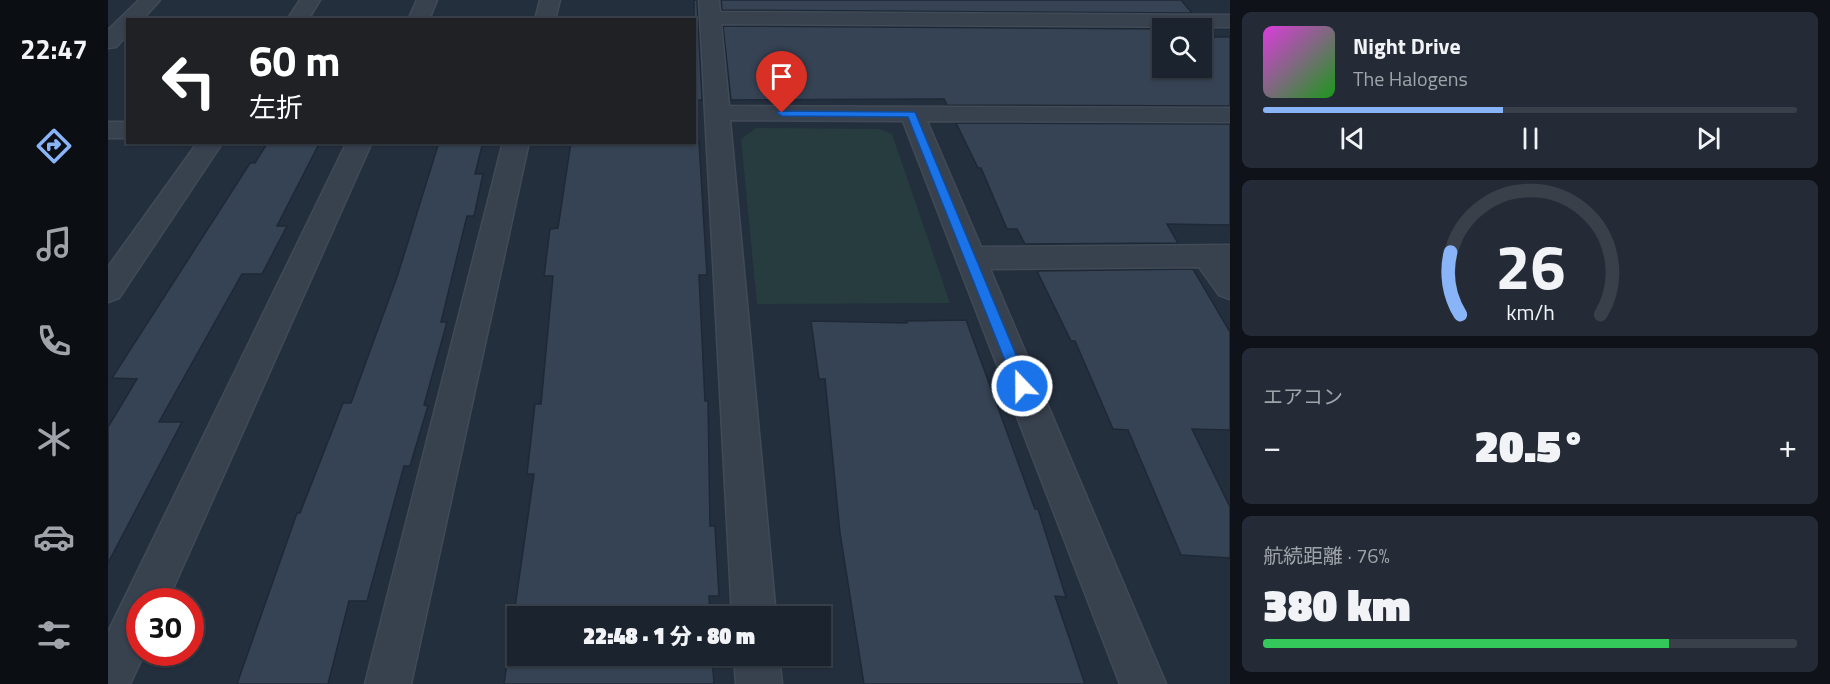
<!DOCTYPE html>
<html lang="ja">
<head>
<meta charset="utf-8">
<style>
	:root { --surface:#1b232e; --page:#242b36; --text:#f1f3f6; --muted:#a0a4aa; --line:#39404a; --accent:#8ab4f8 }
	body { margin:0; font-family:"Titillium Web","Noto Sans JP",sans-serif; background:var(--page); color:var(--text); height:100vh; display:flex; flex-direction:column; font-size:22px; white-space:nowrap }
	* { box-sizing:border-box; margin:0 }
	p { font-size:20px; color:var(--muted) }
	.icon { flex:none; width:33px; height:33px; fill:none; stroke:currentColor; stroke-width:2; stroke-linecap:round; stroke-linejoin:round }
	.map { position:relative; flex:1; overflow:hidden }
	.details { display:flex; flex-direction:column; gap:12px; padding:12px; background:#0f1319; width:600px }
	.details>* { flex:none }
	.guide { position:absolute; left:18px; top:18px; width:570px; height:126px; border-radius:0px; box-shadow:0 2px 4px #0004,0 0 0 2px var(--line); background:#202124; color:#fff; overflow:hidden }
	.fabs { position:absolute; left:1044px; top:18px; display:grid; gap:12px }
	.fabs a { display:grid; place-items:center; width:60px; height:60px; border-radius:0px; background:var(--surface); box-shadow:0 2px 4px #0004,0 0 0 2px var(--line); font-size:30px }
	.speed { position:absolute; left:18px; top:588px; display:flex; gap:12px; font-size:30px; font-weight:700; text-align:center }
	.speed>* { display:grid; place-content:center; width:78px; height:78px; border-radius:50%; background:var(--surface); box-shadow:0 2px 4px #0004,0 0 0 2px var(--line); line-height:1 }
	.speed .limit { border:9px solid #d22; background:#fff; color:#111 }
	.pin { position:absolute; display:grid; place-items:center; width:51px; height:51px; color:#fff; margin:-62px -26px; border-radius:50% 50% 50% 0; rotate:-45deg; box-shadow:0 0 6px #0007 }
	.pin .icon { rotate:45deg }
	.me { position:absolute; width:66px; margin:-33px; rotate:338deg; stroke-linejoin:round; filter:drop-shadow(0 0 4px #0008) }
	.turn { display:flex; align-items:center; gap:21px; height:126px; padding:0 24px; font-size:27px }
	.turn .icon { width:78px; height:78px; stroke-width:2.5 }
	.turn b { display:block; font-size:42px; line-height:51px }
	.big { font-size:45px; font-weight:800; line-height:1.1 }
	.details .tile { flex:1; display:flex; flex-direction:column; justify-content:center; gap:9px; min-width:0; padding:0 21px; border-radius:9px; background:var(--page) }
	.details .dial { align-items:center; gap:0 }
	.dial svg { height:156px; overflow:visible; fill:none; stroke:var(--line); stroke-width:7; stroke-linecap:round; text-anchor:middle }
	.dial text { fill:var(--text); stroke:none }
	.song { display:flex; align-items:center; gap:18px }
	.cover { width:72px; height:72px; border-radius:9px; background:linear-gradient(135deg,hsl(300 70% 55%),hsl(120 70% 35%)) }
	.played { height:6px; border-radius:3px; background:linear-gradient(90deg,var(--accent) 45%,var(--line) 45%) }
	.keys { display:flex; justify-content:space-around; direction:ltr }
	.heat { display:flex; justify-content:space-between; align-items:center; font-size:33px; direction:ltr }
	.charge { height:9px; border-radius:4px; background:linear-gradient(90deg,#34c759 76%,var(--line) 0) }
	.trip { position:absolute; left:399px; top:606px; width:324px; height:60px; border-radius:0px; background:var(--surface); box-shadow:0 2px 4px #0004,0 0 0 2px var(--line); font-weight:800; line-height:60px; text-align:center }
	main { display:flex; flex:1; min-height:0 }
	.dock { display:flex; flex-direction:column; width:108px; justify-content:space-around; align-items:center; background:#0b0e12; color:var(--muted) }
	.dock .icon { width:42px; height:42px }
	.dock .current { color:var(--accent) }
	.dock b { font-size:27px; color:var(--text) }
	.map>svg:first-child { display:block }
</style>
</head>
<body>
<main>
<nav class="dock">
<b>22:47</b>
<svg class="icon current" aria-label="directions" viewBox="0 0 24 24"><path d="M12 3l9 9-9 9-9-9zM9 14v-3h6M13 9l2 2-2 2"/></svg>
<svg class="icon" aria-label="music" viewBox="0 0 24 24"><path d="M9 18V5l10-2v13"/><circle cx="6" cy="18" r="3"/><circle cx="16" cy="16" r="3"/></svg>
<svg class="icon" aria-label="phone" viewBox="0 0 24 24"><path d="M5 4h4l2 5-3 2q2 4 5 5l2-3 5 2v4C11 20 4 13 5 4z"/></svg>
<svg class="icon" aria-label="climate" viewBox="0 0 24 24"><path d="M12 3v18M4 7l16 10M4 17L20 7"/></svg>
<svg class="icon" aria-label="car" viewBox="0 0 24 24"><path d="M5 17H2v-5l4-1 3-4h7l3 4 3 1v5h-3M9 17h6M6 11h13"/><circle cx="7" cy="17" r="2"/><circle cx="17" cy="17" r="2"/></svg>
<svg class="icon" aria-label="filters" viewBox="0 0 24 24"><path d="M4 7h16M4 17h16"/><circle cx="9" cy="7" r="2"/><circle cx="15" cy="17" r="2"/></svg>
</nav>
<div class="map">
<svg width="1122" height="684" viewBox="0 0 1122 684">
	<rect width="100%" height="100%" fill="#242f3e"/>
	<path fill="#263c3f" d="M 648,128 L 772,129 L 784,134 L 842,303 L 649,304 L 633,139 Z"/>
	<path fill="#364354" stroke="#1f2835" stroke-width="1.5" d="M 586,0 L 589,0 L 594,100 L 586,100 Z
		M 613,0 L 1073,0 L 1084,13 L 614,10 Z
		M 615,26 L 1054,29 L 1054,68 L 1094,68 L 1094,29 L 1099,29 L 1107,37 L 1122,37 L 1122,106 L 839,105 L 836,99 L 623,100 Z
		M 848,123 L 1122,124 L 1122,225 L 1059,224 L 1070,243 L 917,244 L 909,229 L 899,229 L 873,168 L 870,168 Z
		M 160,142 L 212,142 L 169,226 L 179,226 L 154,274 L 134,274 L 51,422 L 74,422 L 0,563 L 0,427 L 29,379 L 4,378 L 142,163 L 147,163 Z
		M 331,142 L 375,142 L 367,174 L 375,174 L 366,216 L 359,216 L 333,322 L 339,322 L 316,405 L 320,406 L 302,466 L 296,466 L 259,601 L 241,601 L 220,684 L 129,684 L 189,513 L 192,513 L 235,403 L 243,403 L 290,274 Z
		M 463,142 L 591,142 L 599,275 L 591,275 L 597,401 L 600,401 L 602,526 L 607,526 L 611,596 L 601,596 L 602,616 L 410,616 L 410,656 L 604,656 L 606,684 L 396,684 L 426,474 L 419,474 L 427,404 L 433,404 L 445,276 L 436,276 L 442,229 L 450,228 Z
		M 1085,269 L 1122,332 L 1122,430 L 1084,429 L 1122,507 L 1122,558 L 1073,555 L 1020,430 L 1005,429 L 967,341 L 963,341 L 929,271 Z
		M 858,320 L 927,509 L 930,509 L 958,597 L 947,596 L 977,684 L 756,684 L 732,533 L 717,379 L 711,379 L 703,321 L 799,323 L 798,321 Z"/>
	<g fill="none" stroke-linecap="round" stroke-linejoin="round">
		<g stroke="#414a57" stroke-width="3">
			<path id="minor" d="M 31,0 L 52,0 L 34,20 L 20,20 L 20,34 L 8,47 L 0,48 L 0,30 Z
				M 192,0 L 212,0 L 200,20 L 179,20 Z
				M 309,0 L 329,0 L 321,20 L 300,20 Z
				M 432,0 L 452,0 L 447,20 L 427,20 Z
				M 591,0 L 611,0 L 612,12 L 1122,15 L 1122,27 L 613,24 L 621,106 L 1122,108 L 1122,122 L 819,121 L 873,247 L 1122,245 L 1122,299 L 1111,295 L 1091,267 L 882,269 L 1058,684 L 1012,684 L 795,121 L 622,120 L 668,616 L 624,616 Z
				M 0,122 L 20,122 L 20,138 L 0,138 Z
				M 90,142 L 115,142 L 11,298 L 0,302 L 0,267 Z
				M 239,142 L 264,142 L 59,602 L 32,602 L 32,652 L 37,652 L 22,684 L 0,684 L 0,632 Z
				M 395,142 L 421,142 L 303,684 L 257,684 Z
				M 626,656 L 671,656 L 674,684 L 628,684 Z"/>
		</g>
		<use href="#minor" fill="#38414e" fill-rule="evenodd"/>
	</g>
	<path fill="#1a73e8" stroke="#114b97" stroke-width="1.5" d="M 671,111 L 807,112 L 921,386 L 919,390 L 909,390 L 907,386 L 800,117 L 674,116 L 669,113 Z"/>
</svg>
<div class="fabs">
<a><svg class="icon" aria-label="search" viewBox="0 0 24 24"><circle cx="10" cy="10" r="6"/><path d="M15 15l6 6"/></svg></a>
</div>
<div class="speed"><div class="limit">30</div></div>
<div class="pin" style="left:674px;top:113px;background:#d93025"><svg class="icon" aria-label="arrive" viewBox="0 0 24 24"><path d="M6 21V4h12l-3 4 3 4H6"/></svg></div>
<svg class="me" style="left:914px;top:386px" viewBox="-20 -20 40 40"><circle r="17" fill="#1a73e8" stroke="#fff" stroke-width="3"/><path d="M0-11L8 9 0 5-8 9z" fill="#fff"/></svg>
<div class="trip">22:48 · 1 分 · 80 m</div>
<div class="guide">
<div class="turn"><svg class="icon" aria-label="left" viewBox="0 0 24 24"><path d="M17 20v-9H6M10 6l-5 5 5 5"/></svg><div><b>60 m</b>左折</div></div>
</div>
</div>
<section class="details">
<div class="tile">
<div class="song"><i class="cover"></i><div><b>Night Drive</b><p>The Halogens</p></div></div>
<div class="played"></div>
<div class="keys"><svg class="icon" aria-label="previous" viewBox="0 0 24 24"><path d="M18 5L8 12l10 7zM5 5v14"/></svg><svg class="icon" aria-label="pause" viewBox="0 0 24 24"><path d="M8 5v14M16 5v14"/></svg><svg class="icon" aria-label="next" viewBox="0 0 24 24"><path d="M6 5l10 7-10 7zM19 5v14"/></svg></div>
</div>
<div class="tile dial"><svg viewBox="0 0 100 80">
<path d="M14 69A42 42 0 1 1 86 69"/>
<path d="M14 69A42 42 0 0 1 9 37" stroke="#8ab4f8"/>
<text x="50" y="56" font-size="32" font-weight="700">26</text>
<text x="50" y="72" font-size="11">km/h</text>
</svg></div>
<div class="tile"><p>エアコン</p>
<div class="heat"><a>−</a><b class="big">20.5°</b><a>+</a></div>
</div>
<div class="tile"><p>航続距離 · 76%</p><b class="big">380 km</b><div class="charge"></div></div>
</section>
</main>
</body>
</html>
